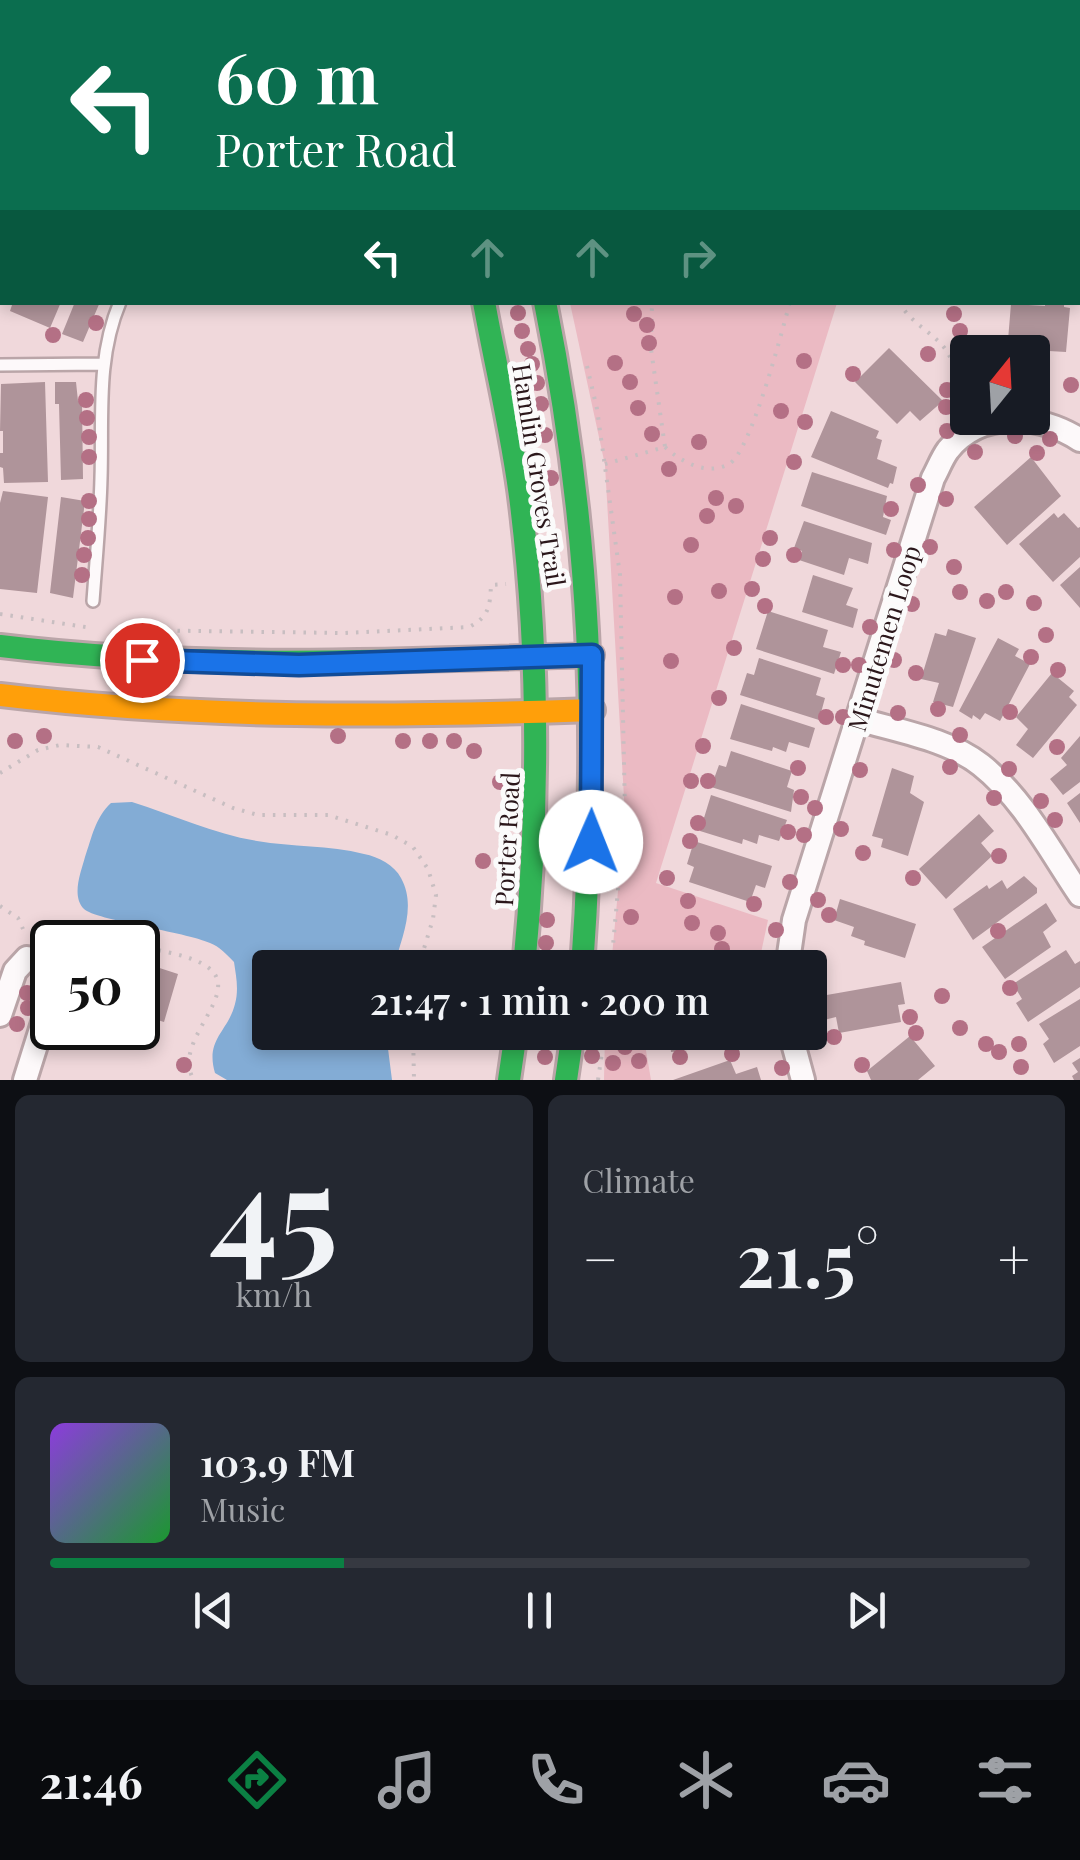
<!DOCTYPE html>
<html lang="en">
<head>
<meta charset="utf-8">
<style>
	:root { --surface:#171b24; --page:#242831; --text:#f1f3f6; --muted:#9ea1a6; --line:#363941; --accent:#0b8043 }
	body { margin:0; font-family:"Playfair Display",serif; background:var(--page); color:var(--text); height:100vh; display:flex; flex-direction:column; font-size:38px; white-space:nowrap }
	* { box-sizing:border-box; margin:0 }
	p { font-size:32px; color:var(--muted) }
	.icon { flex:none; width:55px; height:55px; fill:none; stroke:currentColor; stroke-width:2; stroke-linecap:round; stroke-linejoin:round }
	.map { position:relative; height:1080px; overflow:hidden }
	.panel { display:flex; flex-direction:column; gap:15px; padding:15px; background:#0d0f14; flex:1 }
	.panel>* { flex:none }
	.hud { position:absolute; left:0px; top:0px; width:1080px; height:305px; box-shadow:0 5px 15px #0003; background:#0b6e4f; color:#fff; overflow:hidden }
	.needle { width:65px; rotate:18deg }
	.controls { position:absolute; left:950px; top:335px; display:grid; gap:20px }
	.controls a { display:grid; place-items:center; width:100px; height:100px; border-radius:10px; background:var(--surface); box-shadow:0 5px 15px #0003; font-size:50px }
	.speed { position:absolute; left:30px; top:920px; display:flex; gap:20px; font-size:50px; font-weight:700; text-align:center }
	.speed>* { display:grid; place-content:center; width:130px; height:130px; border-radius:50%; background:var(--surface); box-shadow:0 5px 15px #0003; line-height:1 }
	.speed .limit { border:5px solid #111; border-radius:15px; background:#fff; color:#111 }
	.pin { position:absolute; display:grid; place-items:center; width:85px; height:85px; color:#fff; margin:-42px; border:5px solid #fff; border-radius:50%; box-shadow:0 2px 10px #0007 }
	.me { position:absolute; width:110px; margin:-55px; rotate:1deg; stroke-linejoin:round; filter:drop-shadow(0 0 8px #0008) }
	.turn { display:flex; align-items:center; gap:35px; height:210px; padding:0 50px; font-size:45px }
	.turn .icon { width:130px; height:130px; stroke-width:2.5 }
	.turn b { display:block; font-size:70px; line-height:85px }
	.lanes { display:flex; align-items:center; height:95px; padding:0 50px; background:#0003; justify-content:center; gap:50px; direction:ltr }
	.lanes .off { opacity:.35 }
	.big { font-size:75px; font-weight:600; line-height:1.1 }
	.panel .widget { flex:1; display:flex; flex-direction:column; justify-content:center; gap:15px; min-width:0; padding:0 35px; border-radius:15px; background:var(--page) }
	.panel .dial { align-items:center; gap:0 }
	.dial b { font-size:130px; line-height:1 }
	.song { display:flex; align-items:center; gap:30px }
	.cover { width:120px; height:120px; border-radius:15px; background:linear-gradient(135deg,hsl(270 70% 55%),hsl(130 70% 35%)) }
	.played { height:10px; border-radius:5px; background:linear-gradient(90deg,var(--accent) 30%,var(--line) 30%) }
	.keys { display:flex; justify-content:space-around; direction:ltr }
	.heat { display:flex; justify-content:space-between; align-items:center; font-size:55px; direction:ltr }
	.panel .tiles { flex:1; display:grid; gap:15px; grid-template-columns:1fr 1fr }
	.widget:last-child { grid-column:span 2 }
	.trip { position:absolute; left:252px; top:950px; width:575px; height:100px; border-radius:10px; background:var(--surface); box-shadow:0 5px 15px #0003; font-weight:600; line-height:100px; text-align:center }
	.dock { display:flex; height:160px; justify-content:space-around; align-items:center; background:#090b0e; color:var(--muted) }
	.dock .icon { width:70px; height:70px }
	.dock .selected { color:var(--accent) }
	.dock b { font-size:45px; color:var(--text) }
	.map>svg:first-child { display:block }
</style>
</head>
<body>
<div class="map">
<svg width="1080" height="1080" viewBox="0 0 1080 1080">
	<rect width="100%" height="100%" fill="#f0d8db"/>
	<path fill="#ebbac3" d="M 570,303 L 837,303 L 656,883 L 768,920 L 758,967 L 611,967 L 625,815 L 605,465 Z
		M 605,1033 L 643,1033 L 651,1080 L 604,1080 Z"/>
	<path fill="#83acd5" d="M 1009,0 L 1080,0 L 1080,95 L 1078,2 Z
		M 132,802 C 173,815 214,834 257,841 C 292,847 329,845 364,854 C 379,857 394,865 401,878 C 417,907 401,938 394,967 L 270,968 L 270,1032 L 386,1033 L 392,1080 L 227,1080 L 215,1073 C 205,1039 228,1032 235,1004 C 239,989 236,976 234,962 C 227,955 219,946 210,943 C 186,932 95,920 84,909 C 71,896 81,872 85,857 C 92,837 95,818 111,803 Z"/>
	<path fill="#af949a" d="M 13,302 L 61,302 L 50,328 L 10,311 Z
		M 75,302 L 100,302 L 83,342 L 62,334 Z
		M 1045,302 L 1064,302 L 1064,307 L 1070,308 L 1066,352 L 1049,351 L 1048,378 L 1032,377 L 1032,352 L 1007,352 L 1011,304 L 1045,306 Z
		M 889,348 L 943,401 L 920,421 L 910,411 L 897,424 L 855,382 Z
		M 45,382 L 48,482 L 4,483 L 3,468 L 0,467 L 0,453 L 3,453 L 3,431 L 0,431 L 1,384 Z
		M 55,382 L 76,382 L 78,401 L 82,401 L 83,479 L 61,480 L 59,404 L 55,404 Z
		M 831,411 L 879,431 L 876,438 L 882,440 L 877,459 L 897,467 L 893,484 L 890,483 L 888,488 L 811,457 Z
		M 1031,457 L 1061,496 L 1007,545 L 974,507 Z
		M 812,472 L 887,496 L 883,517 L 891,520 L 886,535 L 801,506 Z
		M 3,491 L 48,497 L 37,593 L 0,589 L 0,503 Z
		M 61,497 L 85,501 L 73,598 L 50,593 Z
		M 1054,513 L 1058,518 L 1064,513 L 1078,528 L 1080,527 L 1080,557 L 1053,582 L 1019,544 Z
		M 804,521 L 872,543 L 868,564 L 849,558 L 844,575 L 799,560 L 802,551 L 794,548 Z
		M 1080,567 L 1080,608 L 1060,585 Z
		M 813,575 L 853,588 L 846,605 L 858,609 L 853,628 L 802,612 Z
		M 768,611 L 828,630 L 823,647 L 841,652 L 834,674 L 756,649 Z
		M 948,629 L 976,638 L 953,707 L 933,702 L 939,683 L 921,679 L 935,633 L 946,636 Z
		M 998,638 L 1019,649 L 1015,656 L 1030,664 L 1000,721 L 985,713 L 980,720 L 973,715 L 972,719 L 959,711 Z
		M 759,658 L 821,678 L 816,695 L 825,698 L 819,720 L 740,695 L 747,673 L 754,675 Z
		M 1052,673 L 1074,691 L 1069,697 L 1077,705 L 1033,758 L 1016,745 L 1028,729 L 1016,717 Z
		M 741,704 L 815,728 L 809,748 L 789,742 L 786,752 L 773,747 L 772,751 L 730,739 Z
		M 1080,736 L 1080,782 L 1063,795 L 1050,779 L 1067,765 L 1061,758 Z
		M 731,751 L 792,771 L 787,787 L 794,790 L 791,812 L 711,787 L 719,765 L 726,767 Z
		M 892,768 L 914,776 L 910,793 L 924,802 L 908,856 L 881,847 L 883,839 L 872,836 Z
		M 1080,793 L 1080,823 L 1067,803 Z
		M 711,795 L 787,820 L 779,841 L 759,835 L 757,844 L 743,839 L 742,844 L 700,831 Z
		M 979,814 L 994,831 L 981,843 L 992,856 L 946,899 L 919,869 Z
		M 694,841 L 772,866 L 765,888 L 756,885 L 750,902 L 689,882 L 694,867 L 687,864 Z
		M 1024,876 L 1037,888 L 1037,893 L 973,940 L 953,909 L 987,885 L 989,889 L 1002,880 L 1007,889 Z
		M 840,899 L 916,924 L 905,958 L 864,945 L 865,941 L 851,936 L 854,927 L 834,920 Z
		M 1046,903 L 1057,921 L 1043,932 L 1051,947 L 1005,979 L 982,947 Z
		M 1066,950 L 1075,964 L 1080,961 L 1080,987 L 1028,1022 L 1016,1003 L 1022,999 L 1013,984 Z
		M 138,961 L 178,974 L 164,1022 L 138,1014 Z
		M 901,982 L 905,1004 L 898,1005 L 901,1022 L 839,1033 L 836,1017 L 824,1020 L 821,996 Z
		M 1080,999 L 1080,1046 L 1054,1063 L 1043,1044 L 1049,1039 L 1039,1024 Z
		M 669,1032 L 727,1032 L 728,1045 L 671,1052 Z
		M 910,1036 L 935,1066 L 918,1080 L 871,1080 L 867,1071 Z
		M 1080,1058 L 1080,1080 L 1074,1080 L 1072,1076 L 1078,1072 L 1072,1063 Z
		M 730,1060 L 736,1074 L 757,1067 L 761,1080 L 673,1080 Z"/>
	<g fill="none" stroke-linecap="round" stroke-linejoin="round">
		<g stroke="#baa5a8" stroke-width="16">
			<path id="lane" d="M 51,0 L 52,2
				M 0,365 L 102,364
				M 93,601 C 96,560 100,519 101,478 C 103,418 96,359 120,302"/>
		</g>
		<g stroke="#baa5a8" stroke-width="28">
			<path id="street" d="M 210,0 L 211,2
				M 0,178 L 2,174
				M 858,719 C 897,731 948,739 981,765 C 1023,798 1050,851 1080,895
				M 787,968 L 794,920 L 933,478 C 938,469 942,458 948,450 C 981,409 1040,414 1080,440
				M 0,1015 L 15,971 L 27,958 L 40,960 L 52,969
				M 790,1032 L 803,1080
				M 25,1080 L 52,994"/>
		</g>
		<g stroke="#baa5a8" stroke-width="28">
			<path id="fast" d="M 427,0 L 427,2
				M 473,0 L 473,2
				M 484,302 C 496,369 513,436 521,504 C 540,659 539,813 524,968
				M 545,302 C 591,531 599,735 582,968
				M 0,646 C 197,670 394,661 592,655
				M 509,1080 L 516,1032
				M 566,1080 L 573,1032"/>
		</g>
		<g stroke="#baa5a8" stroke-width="28">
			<path id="slow" d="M 0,695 C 198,719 394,717 593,710"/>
		</g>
		<path stroke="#c8bec1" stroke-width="4" stroke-dasharray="2.5 8" stroke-linecap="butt" d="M 506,0 L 506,2
			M 899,302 C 910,322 927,329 941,344 C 949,351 958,375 968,387
			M 587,366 L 597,409 L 620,575 L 625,811 L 611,968
			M 665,447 C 681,462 707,476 729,464 C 751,452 782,331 790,302
			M 605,464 L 665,447 L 651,349 L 652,302
			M 0,614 L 92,628
			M 125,630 L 343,633 L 469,627 C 489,617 490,606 491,585 L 506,584
			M 0,773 L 38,750 L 60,745 L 98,747 L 233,808 L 258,815 L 328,815 L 392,835 L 413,847 L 428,869 L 436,895 L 433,919 L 418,968
			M 0,906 L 18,918 L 23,929
			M 75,942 L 95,936 L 124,942
			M 138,946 C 158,951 188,954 206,966 C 247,992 169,1041 194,1080
			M 413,1032 L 414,1080
			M 598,1080 L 605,1032"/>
		<use href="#lane" stroke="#fdf9fa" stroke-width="11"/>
		<use href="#street" stroke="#fdf9fa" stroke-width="22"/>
		<use href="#fast" stroke="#30b455" stroke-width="22"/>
		<use href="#slow" stroke="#ff9f0a" stroke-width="22"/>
	</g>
	<g fill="#b47085">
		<circle cx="518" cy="313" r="8"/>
		<circle cx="634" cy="314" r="8"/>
		<circle cx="954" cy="314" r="8"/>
		<circle cx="96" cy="323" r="8"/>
		<circle cx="647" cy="325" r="8"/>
		<circle cx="522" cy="331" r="8"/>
		<circle cx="960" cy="331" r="8"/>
		<circle cx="53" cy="335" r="8"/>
		<circle cx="649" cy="343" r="8"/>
		<circle cx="528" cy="349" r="8"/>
		<circle cx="928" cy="354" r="8"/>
		<circle cx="804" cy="361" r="8"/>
		<circle cx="615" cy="363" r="8"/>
		<circle cx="532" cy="364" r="8"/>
		<circle cx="853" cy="374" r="8"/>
		<circle cx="630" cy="382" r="8"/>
		<circle cx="537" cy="383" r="8"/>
		<circle cx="1071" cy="385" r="8"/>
		<circle cx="947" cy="390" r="8"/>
		<circle cx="86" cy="400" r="8"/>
		<circle cx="541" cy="404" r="8"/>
		<circle cx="946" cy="407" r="8"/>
		<circle cx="638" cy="408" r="8"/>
		<circle cx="781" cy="411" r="8"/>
		<circle cx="87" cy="418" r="8"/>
		<circle cx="805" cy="422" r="8"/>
		<circle cx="947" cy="431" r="8"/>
		<circle cx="652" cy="434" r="8"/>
		<circle cx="545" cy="435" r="8"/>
		<circle cx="1015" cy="436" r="8"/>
		<circle cx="89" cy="437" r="8"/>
		<circle cx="1050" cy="439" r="8"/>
		<circle cx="699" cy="442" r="8"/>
		<circle cx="975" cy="452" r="8"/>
		<circle cx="1037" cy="453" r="8"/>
		<circle cx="89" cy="457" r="8"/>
		<circle cx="794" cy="462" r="8"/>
		<circle cx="669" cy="469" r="8"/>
		<circle cx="551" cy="478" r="8"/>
		<circle cx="918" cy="485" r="8"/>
		<circle cx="716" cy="498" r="8"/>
		<circle cx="946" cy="499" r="8"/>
		<circle cx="89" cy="501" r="8"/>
		<circle cx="736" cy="506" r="8"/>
		<circle cx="891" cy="509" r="8"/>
		<circle cx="707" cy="516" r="8"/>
		<circle cx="89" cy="519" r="8"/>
		<circle cx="88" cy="538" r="8"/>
		<circle cx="770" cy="538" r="8"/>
		<circle cx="691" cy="545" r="8"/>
		<circle cx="930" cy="547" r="8"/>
		<circle cx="894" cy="550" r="8"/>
		<circle cx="84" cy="555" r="8"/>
		<circle cx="794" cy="555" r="8"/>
		<circle cx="763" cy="559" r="8"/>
		<circle cx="954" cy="567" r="8"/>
		<circle cx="82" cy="575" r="8"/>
		<circle cx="752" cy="589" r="8"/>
		<circle cx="719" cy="591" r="8"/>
		<circle cx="960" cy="592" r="8"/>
		<circle cx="1006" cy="592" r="8"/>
		<circle cx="675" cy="597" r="8"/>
		<circle cx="987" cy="601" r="8"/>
		<circle cx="1034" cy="603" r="8"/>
		<circle cx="912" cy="604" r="8"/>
		<circle cx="765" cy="606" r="8"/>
		<circle cx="870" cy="627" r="8"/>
		<circle cx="1046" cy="635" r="8"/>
		<circle cx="734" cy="648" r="8"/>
		<circle cx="1031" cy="657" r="8"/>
		<circle cx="894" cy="660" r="8"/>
		<circle cx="671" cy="661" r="8"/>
		<circle cx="843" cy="665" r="8"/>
		<circle cx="859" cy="665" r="8"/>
		<circle cx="1058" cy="670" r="8"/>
		<circle cx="916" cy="673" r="8"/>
		<circle cx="719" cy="698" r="8"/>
		<circle cx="938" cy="709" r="8"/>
		<circle cx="1010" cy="712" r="8"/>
		<circle cx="898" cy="713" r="8"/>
		<circle cx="826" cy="717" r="8"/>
		<circle cx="843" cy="717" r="8"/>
		<circle cx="960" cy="735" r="8"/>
		<circle cx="44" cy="736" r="8"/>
		<circle cx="338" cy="736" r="8"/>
		<circle cx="15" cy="741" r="8"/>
		<circle cx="403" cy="741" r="8"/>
		<circle cx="430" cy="741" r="8"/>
		<circle cx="454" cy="741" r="8"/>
		<circle cx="703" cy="746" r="8"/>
		<circle cx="1057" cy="747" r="8"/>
		<circle cx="474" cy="751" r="8"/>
		<circle cx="950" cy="767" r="8"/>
		<circle cx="798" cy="768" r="8"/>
		<circle cx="1009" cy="769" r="8"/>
		<circle cx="860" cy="770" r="8"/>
		<circle cx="691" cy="781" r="8"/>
		<circle cx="708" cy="781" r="8"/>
		<circle cx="500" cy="782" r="8"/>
		<circle cx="801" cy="797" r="8"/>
		<circle cx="994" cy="798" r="8"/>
		<circle cx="1041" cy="801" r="8"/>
		<circle cx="815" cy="808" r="8"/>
		<circle cx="1055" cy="820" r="8"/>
		<circle cx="698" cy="823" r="8"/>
		<circle cx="841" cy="829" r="8"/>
		<circle cx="788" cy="832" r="8"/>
		<circle cx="804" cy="835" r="8"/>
		<circle cx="690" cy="841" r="8"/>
		<circle cx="863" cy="853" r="8"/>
		<circle cx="999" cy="856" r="8"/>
		<circle cx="483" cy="861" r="8"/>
		<circle cx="667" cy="878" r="8"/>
		<circle cx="913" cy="878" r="8"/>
		<circle cx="790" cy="882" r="8"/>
		<circle cx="818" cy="900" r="8"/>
		<circle cx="688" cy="901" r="8"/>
		<circle cx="754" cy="904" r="8"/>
		<circle cx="829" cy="915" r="8"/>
		<circle cx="631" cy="917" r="8"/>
		<circle cx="547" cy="920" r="8"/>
		<circle cx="692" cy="923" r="8"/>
		<circle cx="776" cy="930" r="8"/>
		<circle cx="998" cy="931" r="8"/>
		<circle cx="718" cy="933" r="8"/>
		<circle cx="546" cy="943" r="8"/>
		<circle cx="722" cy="949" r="8"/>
		<circle cx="604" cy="959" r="8"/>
		<circle cx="1010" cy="988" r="8"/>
		<circle cx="27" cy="993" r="8"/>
		<circle cx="942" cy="996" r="8"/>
		<circle cx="28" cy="1008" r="8"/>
		<circle cx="910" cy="1017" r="8"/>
		<circle cx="17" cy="1024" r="8"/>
		<circle cx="960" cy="1028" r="8"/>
		<circle cx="916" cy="1033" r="8"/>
		<circle cx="834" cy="1037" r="8"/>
		<circle cx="986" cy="1044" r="8"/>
		<circle cx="1019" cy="1044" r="8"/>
		<circle cx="625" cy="1047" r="8"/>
		<circle cx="999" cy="1052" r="8"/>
		<circle cx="732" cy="1054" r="8"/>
		<circle cx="592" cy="1056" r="8"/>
		<circle cx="545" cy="1057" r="8"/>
		<circle cx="680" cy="1057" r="8"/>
		<circle cx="639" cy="1061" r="8"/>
		<circle cx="613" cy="1063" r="8"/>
		<circle cx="184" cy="1065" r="8"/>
		<circle cx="862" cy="1065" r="8"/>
		<circle cx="1021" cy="1067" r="8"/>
		<circle cx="782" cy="1068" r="8"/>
	</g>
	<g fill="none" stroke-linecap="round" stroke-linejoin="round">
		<g stroke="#114b97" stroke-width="25">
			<path id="route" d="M 142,660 L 299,665 L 592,655 L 591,842"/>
		</g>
		<use href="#route" stroke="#1a73e8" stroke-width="18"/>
	</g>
	<g text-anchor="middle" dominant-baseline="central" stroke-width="10" stroke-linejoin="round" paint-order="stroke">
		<g font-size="25" fill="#2b171b" stroke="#fbfbfb">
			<text transform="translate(540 475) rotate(81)">Hamlin Groves Trail</text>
			<text transform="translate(883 638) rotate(-73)">Minutemen Loop</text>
			<text transform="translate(506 839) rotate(-87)">Porter Road</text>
		</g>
	</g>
</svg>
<div class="controls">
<a><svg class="needle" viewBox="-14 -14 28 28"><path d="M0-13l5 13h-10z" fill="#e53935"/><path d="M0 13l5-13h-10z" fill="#9ea1a6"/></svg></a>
</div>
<div class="speed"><div class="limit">50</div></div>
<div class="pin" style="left:142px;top:660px;background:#d93025"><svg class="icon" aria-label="arrive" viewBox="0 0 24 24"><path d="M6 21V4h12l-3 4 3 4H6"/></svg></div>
<svg class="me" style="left:591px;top:842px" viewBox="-20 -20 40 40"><circle r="19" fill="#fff"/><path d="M0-13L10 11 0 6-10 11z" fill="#1a73e8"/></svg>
<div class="trip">21:47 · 1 min · 200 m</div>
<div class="hud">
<div class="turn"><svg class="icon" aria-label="left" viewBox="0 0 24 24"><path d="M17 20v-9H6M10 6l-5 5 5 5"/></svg><div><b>60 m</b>Porter Road</div></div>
<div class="lanes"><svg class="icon" aria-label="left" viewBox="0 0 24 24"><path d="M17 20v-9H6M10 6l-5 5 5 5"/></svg><svg class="icon off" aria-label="ahead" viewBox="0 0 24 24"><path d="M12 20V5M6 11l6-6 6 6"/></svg><svg class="icon off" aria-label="ahead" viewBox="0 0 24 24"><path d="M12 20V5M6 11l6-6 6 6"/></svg><svg class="icon off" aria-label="right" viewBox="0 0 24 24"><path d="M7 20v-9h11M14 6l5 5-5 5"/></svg></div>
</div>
</div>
<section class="panel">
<div class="tiles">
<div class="widget dial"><b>45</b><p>km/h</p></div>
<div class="widget"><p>Climate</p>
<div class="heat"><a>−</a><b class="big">21.5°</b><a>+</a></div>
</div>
<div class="widget">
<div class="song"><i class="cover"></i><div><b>103.9 FM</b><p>Music</p></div></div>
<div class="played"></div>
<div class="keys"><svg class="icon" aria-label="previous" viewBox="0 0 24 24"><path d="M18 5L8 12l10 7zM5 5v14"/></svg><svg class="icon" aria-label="pause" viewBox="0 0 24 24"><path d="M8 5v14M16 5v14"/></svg><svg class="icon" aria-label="next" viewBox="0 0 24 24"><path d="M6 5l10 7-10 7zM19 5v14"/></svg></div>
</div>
</div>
</section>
<nav class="dock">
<b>21:46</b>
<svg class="icon selected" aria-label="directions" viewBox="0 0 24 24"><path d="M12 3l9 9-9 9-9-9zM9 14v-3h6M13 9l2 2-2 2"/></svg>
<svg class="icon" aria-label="music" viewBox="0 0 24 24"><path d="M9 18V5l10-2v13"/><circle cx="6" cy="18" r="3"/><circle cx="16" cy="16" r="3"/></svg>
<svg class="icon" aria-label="phone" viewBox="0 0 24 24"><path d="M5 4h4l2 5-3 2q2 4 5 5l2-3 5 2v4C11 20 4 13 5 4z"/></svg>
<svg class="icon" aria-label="climate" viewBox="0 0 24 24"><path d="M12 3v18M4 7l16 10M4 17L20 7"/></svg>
<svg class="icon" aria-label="car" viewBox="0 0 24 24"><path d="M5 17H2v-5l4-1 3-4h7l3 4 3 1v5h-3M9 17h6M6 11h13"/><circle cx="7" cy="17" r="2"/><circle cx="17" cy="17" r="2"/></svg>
<svg class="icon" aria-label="filters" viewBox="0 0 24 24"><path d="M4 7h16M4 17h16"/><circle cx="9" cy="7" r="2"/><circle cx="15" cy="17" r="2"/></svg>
</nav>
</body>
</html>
